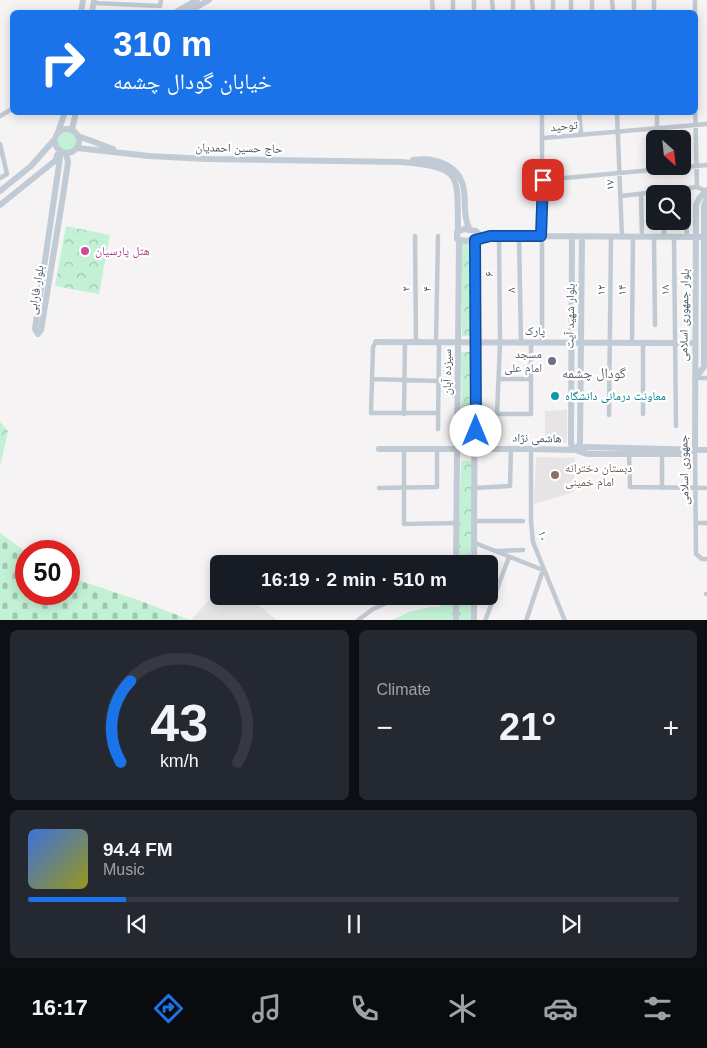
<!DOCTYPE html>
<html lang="en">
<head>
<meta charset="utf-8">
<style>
	:root { --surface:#171b24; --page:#242831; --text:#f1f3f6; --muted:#9ea1a6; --line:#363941; --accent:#1a73e8 }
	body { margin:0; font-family:Arial,"Noto Naskh Arabic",sans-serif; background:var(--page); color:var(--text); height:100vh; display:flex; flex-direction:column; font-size:19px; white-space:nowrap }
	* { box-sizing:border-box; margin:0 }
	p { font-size:16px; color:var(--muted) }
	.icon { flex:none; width:28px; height:28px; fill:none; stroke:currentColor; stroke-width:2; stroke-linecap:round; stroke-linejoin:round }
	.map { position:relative; height:620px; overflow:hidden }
	.drawer { display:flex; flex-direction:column; gap:10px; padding:10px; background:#0d0f14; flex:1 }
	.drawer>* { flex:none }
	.top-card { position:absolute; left:10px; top:10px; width:688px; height:105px; border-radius:8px; box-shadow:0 2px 12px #0003; background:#1a73e8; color:#fff; overflow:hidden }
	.needle { width:32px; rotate:153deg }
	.buttons { position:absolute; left:646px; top:130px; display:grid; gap:10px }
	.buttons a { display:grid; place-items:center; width:45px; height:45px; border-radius:8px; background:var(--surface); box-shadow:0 2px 12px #0003; font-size:25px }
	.speed { position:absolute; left:15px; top:540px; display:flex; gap:10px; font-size:25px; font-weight:700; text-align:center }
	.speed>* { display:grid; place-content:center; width:65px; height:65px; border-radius:50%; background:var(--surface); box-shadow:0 2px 12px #0003; line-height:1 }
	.speed .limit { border:8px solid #d22; background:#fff; color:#111 }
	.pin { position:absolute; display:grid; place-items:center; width:42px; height:42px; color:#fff; margin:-21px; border-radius:10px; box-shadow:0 2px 8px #0006 }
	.me { position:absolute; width:55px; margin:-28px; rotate:0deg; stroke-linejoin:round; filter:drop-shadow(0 0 4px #0008) }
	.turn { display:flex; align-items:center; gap:18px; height:105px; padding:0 20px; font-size:22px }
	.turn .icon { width:65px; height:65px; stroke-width:2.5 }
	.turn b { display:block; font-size:35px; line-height:42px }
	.big { font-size:38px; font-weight:800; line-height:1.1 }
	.drawer .widget { flex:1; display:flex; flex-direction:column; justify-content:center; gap:8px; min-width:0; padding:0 18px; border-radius:8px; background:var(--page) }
	.drawer .dial { align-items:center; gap:0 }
	.dial svg { height:130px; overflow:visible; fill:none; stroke:var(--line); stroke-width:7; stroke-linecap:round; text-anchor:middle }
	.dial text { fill:var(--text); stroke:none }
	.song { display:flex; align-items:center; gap:15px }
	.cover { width:60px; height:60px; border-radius:8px; background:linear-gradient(135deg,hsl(220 70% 55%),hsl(60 70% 35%)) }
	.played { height:5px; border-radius:2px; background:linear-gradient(90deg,var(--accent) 15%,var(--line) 15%) }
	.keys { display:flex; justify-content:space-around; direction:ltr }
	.heat { display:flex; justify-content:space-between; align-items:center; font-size:28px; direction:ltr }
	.drawer .tiles { flex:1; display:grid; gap:10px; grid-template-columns:1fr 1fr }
	.widget:last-child { grid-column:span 2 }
	.trip { position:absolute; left:210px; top:555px; width:288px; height:50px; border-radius:8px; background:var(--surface); box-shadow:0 2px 12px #0003; font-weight:800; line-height:50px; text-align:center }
	.tabs { display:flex; height:80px; justify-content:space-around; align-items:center; background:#090b0e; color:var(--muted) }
	.tabs .icon { width:35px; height:35px }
	.tabs .current { color:var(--accent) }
	.tabs b { font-size:22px; color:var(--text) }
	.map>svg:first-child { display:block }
</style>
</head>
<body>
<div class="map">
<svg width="707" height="621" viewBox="0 0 707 621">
	<defs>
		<pattern id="forest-crowns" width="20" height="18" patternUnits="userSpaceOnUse" patternTransform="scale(1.25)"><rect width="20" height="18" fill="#c3f1d5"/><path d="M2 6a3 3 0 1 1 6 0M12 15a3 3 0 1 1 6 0" fill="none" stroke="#a0c6b0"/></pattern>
		<pattern id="cemetery-stones" width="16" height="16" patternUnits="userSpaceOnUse" patternTransform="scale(1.25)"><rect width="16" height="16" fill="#c3f1d5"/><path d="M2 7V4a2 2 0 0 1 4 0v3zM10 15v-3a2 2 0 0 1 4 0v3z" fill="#a0c6b0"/></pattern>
	</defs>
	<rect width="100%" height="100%" fill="#f5f3f3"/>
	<path fill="#e6e4e5" d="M 567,410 L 567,440 L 565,443 L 545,443 L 545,411 Z
		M 536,457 L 575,458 L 574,492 L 534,504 Z
		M 219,589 L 219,596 L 247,596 L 277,620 L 190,621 Z"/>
	<path fill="url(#forest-crowns)" d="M 66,226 L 110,235 L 99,294 L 55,286 Z
		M 474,243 L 475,336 L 462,336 L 461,244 Z
		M 461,352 L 474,352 L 475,444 L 462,445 Z
		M 0,422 L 8,431 L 0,467 Z
		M 461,461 L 474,461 L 471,564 L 458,564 Z
		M 458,596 L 471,596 L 472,620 L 459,620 Z
		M 440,600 L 453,600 L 454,620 L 440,621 Z"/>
	<path fill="url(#cemetery-stones)" d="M 0,533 L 26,552 L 26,594 L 69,594 L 69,577 L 141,601 L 190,620 L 0,620 Z"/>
	<path fill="#c3f1d5" d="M58 142a10 10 0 1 1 20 0a10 10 0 1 1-20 0Z
		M 430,607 L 440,607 L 440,620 L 392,620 L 409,612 Z"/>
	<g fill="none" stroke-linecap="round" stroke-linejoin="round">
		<path stroke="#c1cad2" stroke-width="4.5" d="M 432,0 L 433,12
			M 453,0 L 453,12
			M 474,0 L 474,12
			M 492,0 L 493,12
			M 513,0 L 513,12
			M 532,0 L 533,12
			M 553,0 L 553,12
			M 571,0 L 571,12
			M 592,0 L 592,12
			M 612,0 L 613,12
			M 634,0 L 634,12
			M 654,0 L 654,12
			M 695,0 L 695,12
			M 94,3 L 160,6 L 161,0
			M 695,102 L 697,187
			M 579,112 L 581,134
			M 617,112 L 622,237
			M 657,112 L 657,129
			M 0,116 L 12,109
			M 543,138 L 707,124
			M 0,144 L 7,174 L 0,178
			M 543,180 L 707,165
			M 685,189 L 687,237
			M 641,194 L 642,237
			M 621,196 L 697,187 L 706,191
			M 415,236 L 416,342
			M 499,236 L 500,343 L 497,414 L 531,414 L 531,343
			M 519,236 L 521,343
			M 654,237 L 655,325
			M 664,237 L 664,221
			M 674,237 L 676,426
			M 376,342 L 373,347 L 371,413 L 438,413
			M 436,342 L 438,236
			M 542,342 L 542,112
			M 632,343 L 633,237
			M 643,343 L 643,414
			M 695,378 L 707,378
			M 372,379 L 439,381
			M 499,379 L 531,379
			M 404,414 L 405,342
			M 609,415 L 611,237
			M 438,429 L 439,342
			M 404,449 L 404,524 L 457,523
			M 531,449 L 531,522 L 533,542 L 565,621
			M 695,450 L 696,554 L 702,559 L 707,559
			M 629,454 L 630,487 L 707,488
			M 662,454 L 662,488
			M 379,488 L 437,487 L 437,449
			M 475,488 L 510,486 L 511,449
			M 475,521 L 523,521
			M 696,523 L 707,523
			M 475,543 L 543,570 L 526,621
			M 496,551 L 523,550
			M 706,594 L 707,594
			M 357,621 L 373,609 L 402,596
			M 485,621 L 509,557"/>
		<path stroke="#c1cbd6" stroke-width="6" d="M 81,12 L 83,0
			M 92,12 L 94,0
			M 176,12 L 197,0
			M 188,12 L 209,0
			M55 141a12 12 0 1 1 24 0a12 12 0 1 1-24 0Z
			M 72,129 L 76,112
			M 58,132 L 65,112
			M 78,136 L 113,149
			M 77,148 L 149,156 L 207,159 L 402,162 C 463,168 457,172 458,231
			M 61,151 L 35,329 L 38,334 L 41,330 L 63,196 L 68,162 L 66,153
			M 413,160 C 436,157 461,165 464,191 C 466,205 463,217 470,230
			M 0,191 L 31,166 L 54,140
			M 0,205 L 56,160 L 57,155
			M 464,229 L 476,231 L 479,234 L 477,239 L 465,241 L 457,239 L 457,232 Z
			M 572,236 L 571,444 L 575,450
			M 477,239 L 490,236 L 707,237
			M 376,342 L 694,343
			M 695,378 L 704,367 L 704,206 L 707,197
			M 379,449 L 531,449 L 575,450 L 587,454 L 685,454 L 695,450
			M 575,450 L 580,444 L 582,237
			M 576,450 L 587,447 L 707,450
			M 695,450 L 696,205 L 700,197 L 707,190
			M 456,564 L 459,240
			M 474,564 L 475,240
			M 456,621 L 456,596
			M 474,621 L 474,596"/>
	</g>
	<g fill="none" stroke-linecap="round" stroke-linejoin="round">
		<g stroke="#114b97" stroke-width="12">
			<path id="route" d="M 476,431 L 475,240 L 490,236 L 541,236 L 543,180"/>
		</g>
		<use href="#route" stroke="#1a73e8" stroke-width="9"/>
	</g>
	<circle fill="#d1479c" stroke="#fff" stroke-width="2" cx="85" cy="251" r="5"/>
	<circle fill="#6b7280" stroke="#fff" stroke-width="2" cx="552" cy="361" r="5"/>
	<circle fill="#0f9aa8" stroke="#fff" stroke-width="2" cx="555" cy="396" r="5"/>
	<circle fill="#8d6e63" stroke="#fff" stroke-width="2" cx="555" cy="475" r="5"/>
	<g text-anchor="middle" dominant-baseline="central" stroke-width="4.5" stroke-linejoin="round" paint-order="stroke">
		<g font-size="12" fill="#4a5661" stroke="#fff">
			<text transform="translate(564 126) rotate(-6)">توحید</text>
			<text transform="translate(239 148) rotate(1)">حاج حسین احمدیان</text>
			<text transform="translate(610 185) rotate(-92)">۱۷</text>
			<text transform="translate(489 274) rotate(-90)">۶</text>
			<text transform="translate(406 289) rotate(-91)">۲</text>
			<text transform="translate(427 289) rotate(-89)">۴</text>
			<text transform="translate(36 290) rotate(-81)">بلوار فارابی</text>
			<text transform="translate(511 290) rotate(-90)">۸</text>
			<text transform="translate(601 290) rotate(-90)">۱۲</text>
			<text transform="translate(622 290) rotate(-90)">۱۴</text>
			<text transform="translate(665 290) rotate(-91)">۱۸</text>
			<text transform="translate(684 315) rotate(-89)">بلوار جمهوری اسلامی</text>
			<text transform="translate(570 316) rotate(-89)">بلوار شهید آیت</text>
			<text x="535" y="331">پارک</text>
			<text transform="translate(447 372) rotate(-90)">سیزده آبان</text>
			<text transform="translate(537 438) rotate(1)">هاشمی نژاد</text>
			<text transform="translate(684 470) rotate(-91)">جمهوری اسلامی</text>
			<text transform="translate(543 536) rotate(79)">۱۰</text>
		</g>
		<g font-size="12" fill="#b23c85" stroke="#fff" text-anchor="start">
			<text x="95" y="251">هتل پارسیان</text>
		</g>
		<g font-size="12" fill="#5b616d" stroke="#fff" text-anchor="end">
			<text x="542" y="354">مسجد<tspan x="542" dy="14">امام علی</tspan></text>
		</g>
		<g font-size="12" fill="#0d838f" stroke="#fff" text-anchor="start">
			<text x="565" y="396">معاونت درمانی دانشگاه</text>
		</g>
		<g font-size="12" fill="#785e54" stroke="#fff" text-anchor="start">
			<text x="565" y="468">دبستان دخترانه<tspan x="565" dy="14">امام خمینی</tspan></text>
		</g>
		<g font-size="14" fill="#5f6368" stroke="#fff">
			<text x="594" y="373">گودال چشمه</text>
		</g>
	</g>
</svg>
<div class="buttons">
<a><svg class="needle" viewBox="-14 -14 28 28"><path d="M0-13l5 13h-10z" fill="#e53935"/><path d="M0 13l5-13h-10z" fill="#9ea1a6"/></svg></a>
<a><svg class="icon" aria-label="search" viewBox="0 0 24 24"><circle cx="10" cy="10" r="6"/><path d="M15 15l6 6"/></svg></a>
</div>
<div class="speed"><div class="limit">50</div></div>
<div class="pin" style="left:543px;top:180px;background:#d93025"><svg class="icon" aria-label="arrive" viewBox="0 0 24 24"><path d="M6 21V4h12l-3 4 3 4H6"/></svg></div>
<svg class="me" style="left:476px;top:431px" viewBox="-20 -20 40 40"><circle r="19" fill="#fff"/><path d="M0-13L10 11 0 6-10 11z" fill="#1a73e8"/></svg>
<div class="trip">16:19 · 2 min · 510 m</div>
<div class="top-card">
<div class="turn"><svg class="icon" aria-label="right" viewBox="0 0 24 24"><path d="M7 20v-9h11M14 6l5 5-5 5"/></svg><div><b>310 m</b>خیابان گودال چشمه</div></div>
</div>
</div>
<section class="drawer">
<div class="tiles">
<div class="widget dial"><svg viewBox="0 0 100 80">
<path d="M14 69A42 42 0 1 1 86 69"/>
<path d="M14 69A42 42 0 0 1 20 19" stroke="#1a73e8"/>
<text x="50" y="56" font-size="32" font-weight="700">43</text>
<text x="50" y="72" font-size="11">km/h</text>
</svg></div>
<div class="widget"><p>Climate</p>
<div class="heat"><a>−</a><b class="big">21°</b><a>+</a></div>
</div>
<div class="widget">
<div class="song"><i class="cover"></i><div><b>94.4 FM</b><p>Music</p></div></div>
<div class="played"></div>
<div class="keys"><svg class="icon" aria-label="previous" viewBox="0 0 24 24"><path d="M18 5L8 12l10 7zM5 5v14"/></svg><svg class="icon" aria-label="pause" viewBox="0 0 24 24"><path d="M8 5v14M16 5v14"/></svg><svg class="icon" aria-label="next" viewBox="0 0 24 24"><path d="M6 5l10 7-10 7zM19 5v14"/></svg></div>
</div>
</div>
</section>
<nav class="tabs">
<b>16:17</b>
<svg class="icon current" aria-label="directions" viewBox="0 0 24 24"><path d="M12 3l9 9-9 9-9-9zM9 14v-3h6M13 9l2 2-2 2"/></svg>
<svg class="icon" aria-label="music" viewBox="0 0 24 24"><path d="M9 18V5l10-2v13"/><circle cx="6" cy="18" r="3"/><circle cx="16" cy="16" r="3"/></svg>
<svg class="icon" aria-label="phone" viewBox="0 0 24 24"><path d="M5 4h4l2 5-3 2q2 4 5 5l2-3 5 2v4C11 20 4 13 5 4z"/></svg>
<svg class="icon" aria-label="climate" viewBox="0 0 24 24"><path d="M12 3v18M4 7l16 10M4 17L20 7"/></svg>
<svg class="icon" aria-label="car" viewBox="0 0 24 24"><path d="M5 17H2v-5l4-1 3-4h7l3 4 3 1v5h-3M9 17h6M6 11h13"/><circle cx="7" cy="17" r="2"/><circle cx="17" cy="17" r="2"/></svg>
<svg class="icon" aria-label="filters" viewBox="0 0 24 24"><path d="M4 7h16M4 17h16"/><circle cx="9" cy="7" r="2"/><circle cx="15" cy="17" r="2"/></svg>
</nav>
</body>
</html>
